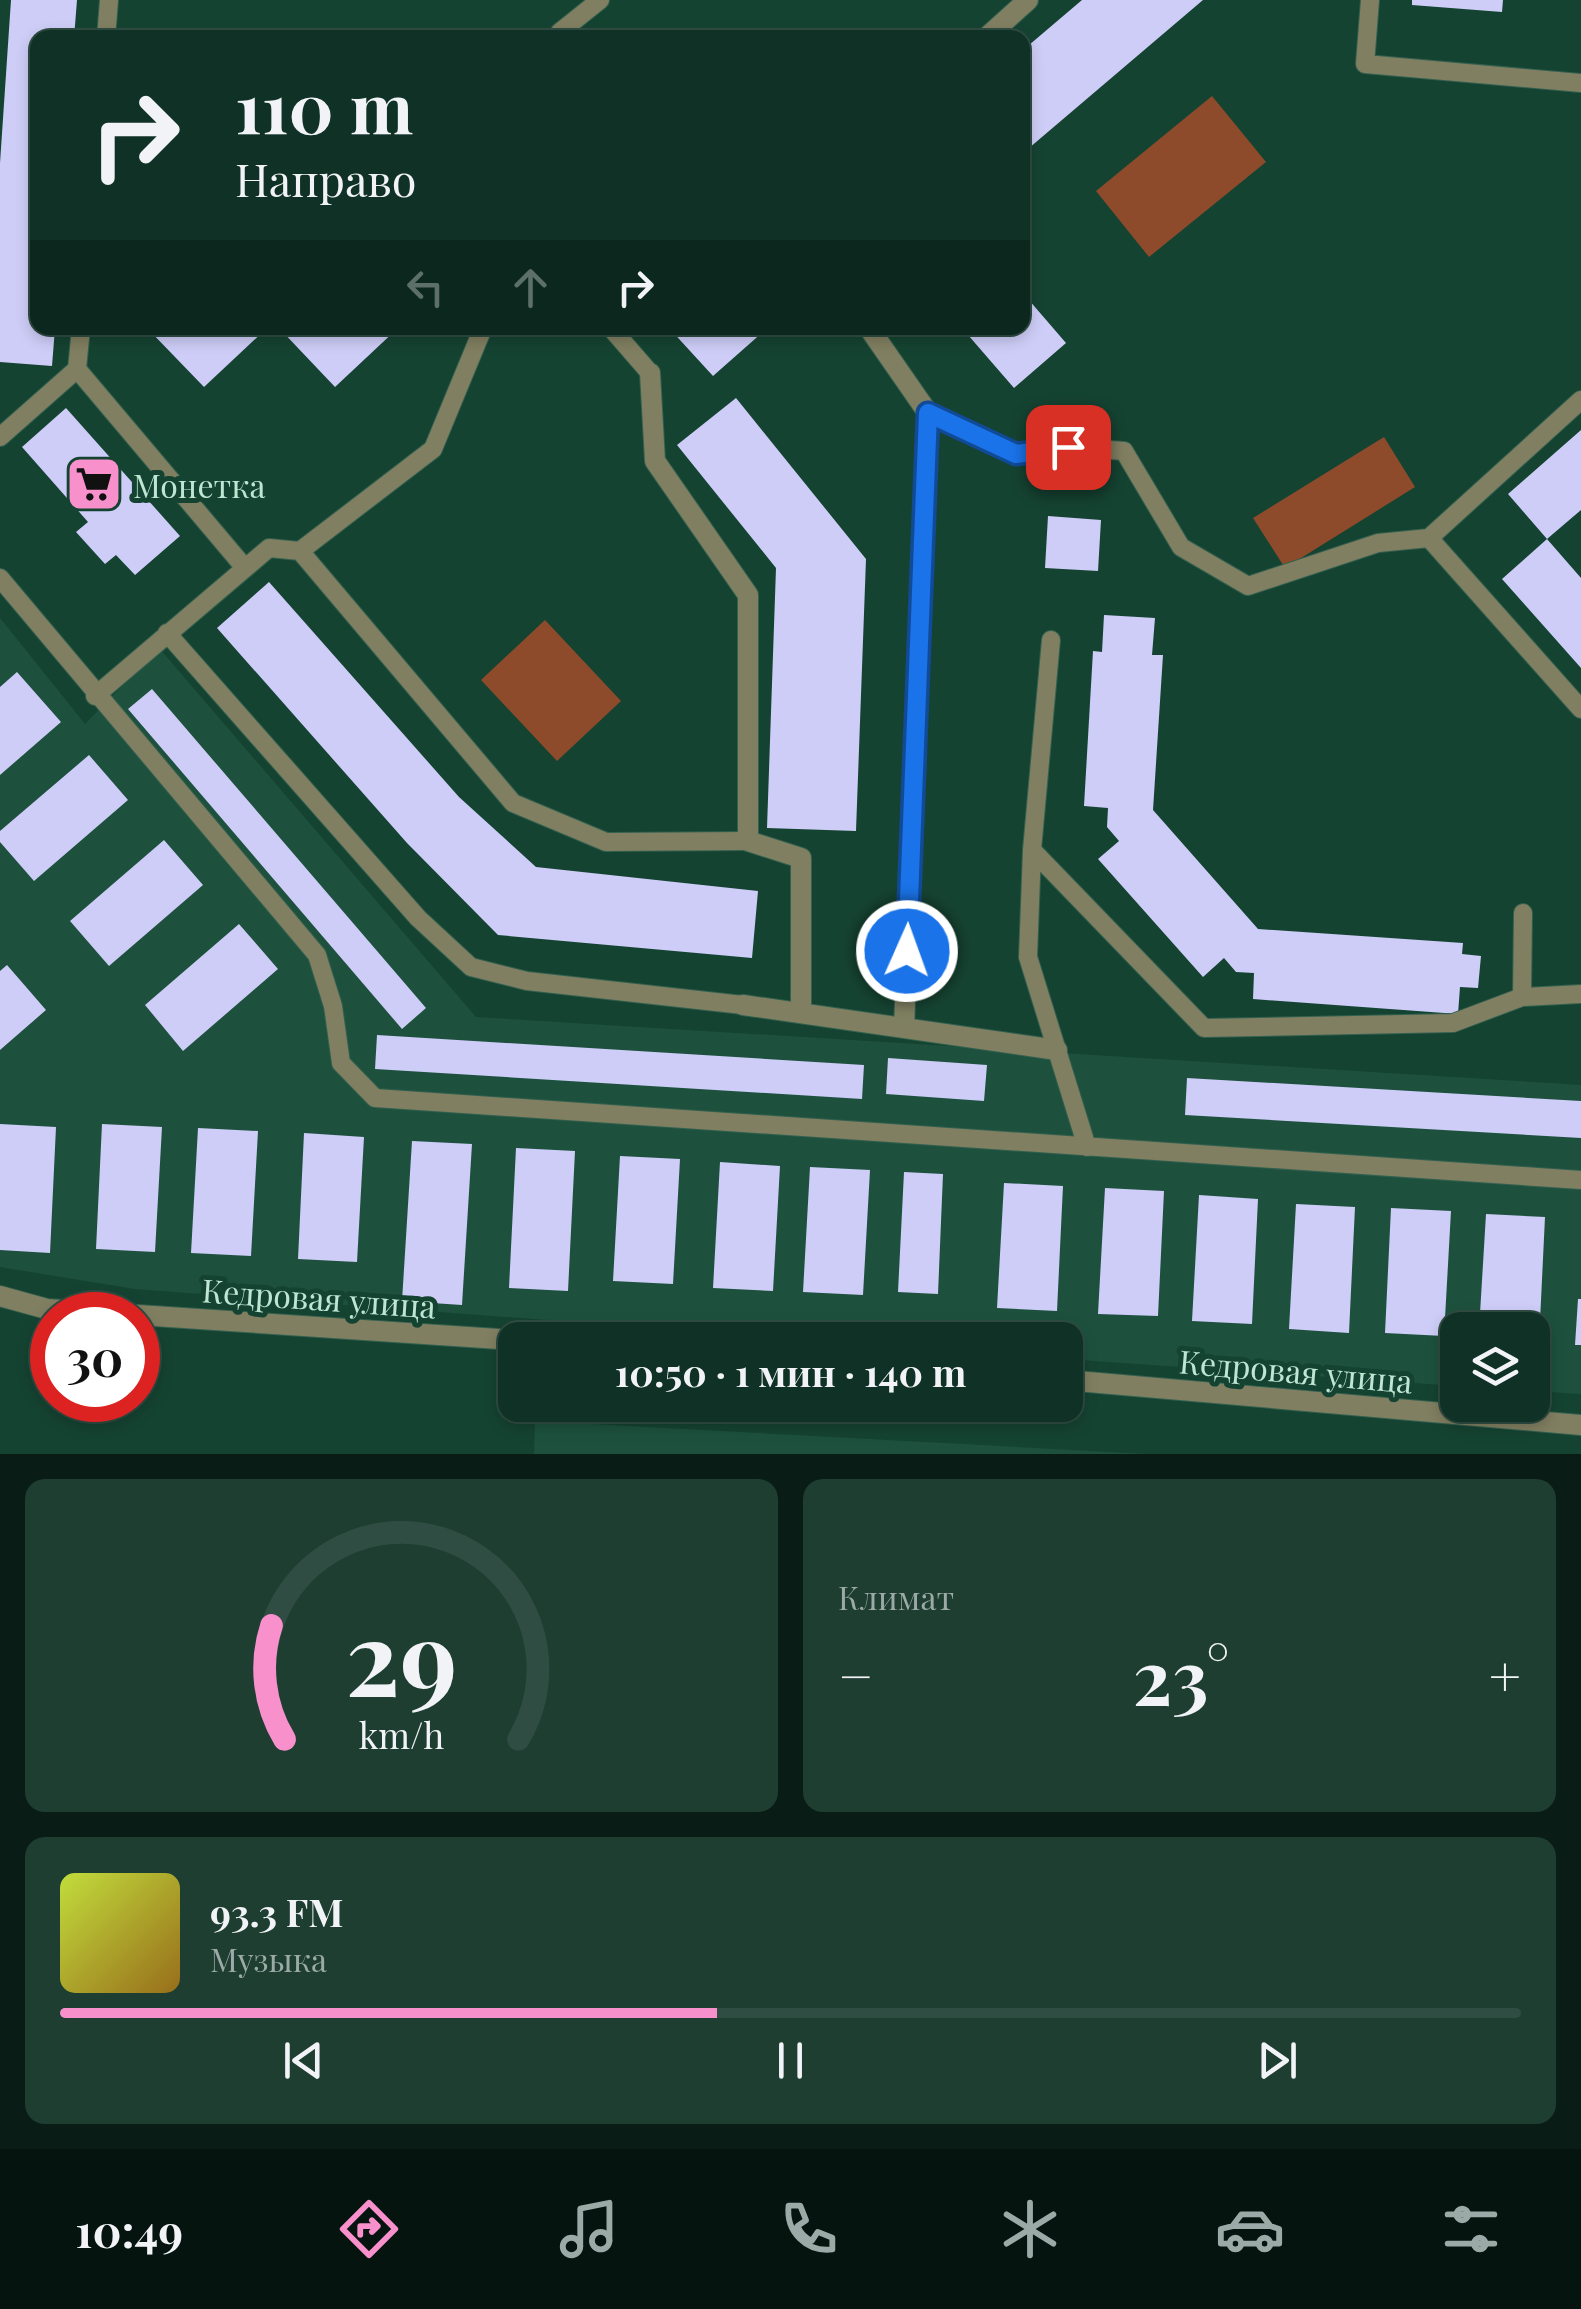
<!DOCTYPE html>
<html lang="ru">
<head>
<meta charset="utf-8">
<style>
	:root { --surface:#103226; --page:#1e3e32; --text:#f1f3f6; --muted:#9caaa7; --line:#304d43; --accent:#f890cc }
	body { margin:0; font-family:"Playfair Display",serif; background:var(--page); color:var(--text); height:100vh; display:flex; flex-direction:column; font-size:38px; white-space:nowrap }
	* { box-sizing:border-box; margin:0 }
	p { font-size:32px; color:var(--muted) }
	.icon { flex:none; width:55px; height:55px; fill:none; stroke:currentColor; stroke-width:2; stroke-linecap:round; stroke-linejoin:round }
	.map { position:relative; height:1454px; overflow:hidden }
	.drawer { display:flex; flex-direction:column; gap:25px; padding:25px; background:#091c15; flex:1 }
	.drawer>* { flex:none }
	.top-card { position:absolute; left:30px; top:30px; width:1000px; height:305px; border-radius:20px; box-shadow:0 5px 15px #0003,0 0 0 2px var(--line); background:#103226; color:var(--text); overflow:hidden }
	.tools { position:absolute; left:1440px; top:1312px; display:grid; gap:20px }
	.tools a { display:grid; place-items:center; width:110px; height:110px; border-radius:20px; background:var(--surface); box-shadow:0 5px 15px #0003,0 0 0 2px var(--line); font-size:50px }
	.speed { position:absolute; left:30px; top:1292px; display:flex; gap:20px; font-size:50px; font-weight:700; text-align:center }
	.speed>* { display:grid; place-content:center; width:130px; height:130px; border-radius:50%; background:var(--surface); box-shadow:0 5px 15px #0003,0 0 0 2px var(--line); line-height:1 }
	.speed .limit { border:15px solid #d22; background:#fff; color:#111 }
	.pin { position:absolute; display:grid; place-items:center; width:85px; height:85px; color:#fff; margin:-42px; border-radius:20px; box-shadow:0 5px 15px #0006 }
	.me { position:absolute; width:110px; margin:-55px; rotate:2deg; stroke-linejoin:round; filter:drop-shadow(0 0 8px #0008) }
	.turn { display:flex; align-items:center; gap:35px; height:210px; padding:0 40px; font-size:45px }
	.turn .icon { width:130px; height:130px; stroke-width:2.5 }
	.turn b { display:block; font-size:70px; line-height:85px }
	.lanes { display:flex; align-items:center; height:95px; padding:0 40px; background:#0003; justify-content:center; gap:50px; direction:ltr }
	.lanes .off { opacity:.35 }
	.big { font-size:75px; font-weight:700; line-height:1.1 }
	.drawer .card { flex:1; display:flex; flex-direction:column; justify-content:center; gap:15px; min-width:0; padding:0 35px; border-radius:20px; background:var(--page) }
	.drawer .dial { align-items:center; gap:0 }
	.dial svg { height:260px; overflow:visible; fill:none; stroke:var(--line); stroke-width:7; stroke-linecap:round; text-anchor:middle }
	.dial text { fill:var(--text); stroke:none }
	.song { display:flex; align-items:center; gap:30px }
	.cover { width:120px; height:120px; border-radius:15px; background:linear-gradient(135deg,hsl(70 70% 55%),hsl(40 70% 35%)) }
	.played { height:10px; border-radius:5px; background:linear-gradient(90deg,var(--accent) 45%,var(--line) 45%) }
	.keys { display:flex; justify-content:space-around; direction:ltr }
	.heat { display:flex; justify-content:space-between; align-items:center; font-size:55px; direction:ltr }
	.drawer .tiles { flex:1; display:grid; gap:25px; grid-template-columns:1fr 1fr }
	.card:last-child { grid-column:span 2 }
	.trip { position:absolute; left:498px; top:1322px; width:585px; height:100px; border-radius:20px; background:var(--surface); box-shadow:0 5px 15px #0003,0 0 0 2px var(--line); font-weight:700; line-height:100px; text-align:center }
	.tab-bar { display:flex; height:160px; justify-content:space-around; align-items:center; background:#06140f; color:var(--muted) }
	.tab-bar .icon { width:70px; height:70px }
	.tab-bar .active { color:var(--accent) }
	.tab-bar b { font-size:45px; color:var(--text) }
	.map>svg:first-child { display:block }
</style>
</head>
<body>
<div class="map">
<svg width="1581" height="1454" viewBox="0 0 1581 1454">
	<rect width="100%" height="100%" fill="#154332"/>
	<path fill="#1d513e" d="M 0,618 L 85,724 L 159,648 L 476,1017 L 1581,1085 L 1581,1394 L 1533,1391 L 1532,1330 L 1458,1330 L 1457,1386 L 1065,1359 L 1065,1340 L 812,1340 L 135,1289 L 0,1267 Z
		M 535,1421 L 1146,1454 L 534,1454 Z"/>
	<path fill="#8e4b2b" d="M 1212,96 L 1266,162 L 1149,257 L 1096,191 Z
		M 1384,437 L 1415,487 L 1285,568 L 1253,518 Z
		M 545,620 L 621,701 L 557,761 L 481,680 Z"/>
	<path fill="#cdcdf7" d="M 11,0 L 77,0 L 74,38 L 38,38 L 38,328 L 55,328 L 52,366 L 0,362 L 0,163 Z
		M 1082,0 L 1203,0 L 1022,154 L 1022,51 Z
		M 1412,0 L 1503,0 L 1502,12 L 1412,5 Z
		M 1022,292 L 1066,343 L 1014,388 L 962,328 L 1022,328 Z
		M 147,328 L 267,328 L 204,387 Z
		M 279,328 L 398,328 L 335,387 Z
		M 669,328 L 763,328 L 765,330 L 713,376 Z
		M 736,398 L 866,559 L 856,831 L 767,828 L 776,568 L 677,445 Z
		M 66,408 L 180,536 L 135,575 L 116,555 L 105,564 L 76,532 L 88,522 L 22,447 Z
		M 1581,430 L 1581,510 L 1547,539 L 1508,494 Z
		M 1048,516 L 1101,520 L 1098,571 L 1045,568 Z
		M 1547,539 L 1581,578 L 1581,668 L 1502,579 Z
		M 269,582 L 459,797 L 536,867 L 758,891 L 752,958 L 498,935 L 407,843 L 217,628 Z
		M 1104,615 L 1155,618 L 1152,655 L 1163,655 L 1153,810 L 1258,929 L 1463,943 L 1462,954 L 1481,956 L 1478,988 L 1460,987 L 1458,1014 L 1253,999 L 1254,973 L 1236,972 L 1224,958 L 1203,977 L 1098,859 L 1119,841 L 1107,827 L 1108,808 L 1084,806 L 1093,651 L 1102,652 Z
		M 17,672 L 61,722 L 0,775 L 0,687 Z
		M 152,689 L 426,1008 L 402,1029 L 128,709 Z
		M 89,755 L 128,800 L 34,881 L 0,842 L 0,831 Z
		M 164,840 L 203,885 L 109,966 L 70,921 Z
		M 239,924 L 278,969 L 183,1051 L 145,1005 Z
		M 7,965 L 46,1010 L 0,1050 L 0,971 Z
		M 377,1035 L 864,1065 L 862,1099 L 375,1069 Z
		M 888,1058 L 987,1065 L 984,1101 L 886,1094 Z
		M 1187,1078 L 1581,1101 L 1581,1138 L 1185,1115 Z
		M 0,1124 L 56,1127 L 50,1253 L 0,1250 Z
		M 102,1124 L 162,1127 L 155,1252 L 96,1249 Z
		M 198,1128 L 258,1131 L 251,1256 L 191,1253 Z
		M 304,1133 L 364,1137 L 357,1262 L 298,1259 Z
		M 412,1141 L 472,1144 L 462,1305 L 402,1301 Z
		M 516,1148 L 575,1151 L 568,1291 L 509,1288 Z
		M 620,1156 L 680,1159 L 673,1284 L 613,1281 Z
		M 720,1162 L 780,1166 L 773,1291 L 713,1288 Z
		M 810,1167 L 870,1170 L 863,1295 L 803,1292 Z
		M 904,1172 L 943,1174 L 938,1294 L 898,1292 Z
		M 1004,1183 L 1063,1186 L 1057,1311 L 997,1308 Z
		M 1105,1188 L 1164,1191 L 1158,1316 L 1098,1314 Z
		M 1199,1195 L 1258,1199 L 1252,1324 L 1192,1321 Z
		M 1296,1204 L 1355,1207 L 1349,1333 L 1289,1329 Z
		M 1391,1208 L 1451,1211 L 1444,1336 L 1385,1333 Z
		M 1486,1214 L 1545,1217 L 1539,1342 L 1532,1342 L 1532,1330 L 1479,1330 Z
		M 1578,1299 L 1581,1299 L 1581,1345 L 1575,1345 Z"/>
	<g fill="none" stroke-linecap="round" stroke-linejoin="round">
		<g stroke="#33604f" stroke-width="20">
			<path id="service" d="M 1370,0 L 1365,64 L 1581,83
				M 106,38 L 109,0
				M 561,38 L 560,32 L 600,0
				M 81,328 L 77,369 L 245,568
				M 611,328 L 650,373
				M 1581,400 L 1429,538 L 1581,709
				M 928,413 L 1017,455 L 1069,447 L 1124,451 L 1181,547 L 1248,586 L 1378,543 L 1429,538
				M 0,437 L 77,369
				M 300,551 L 433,449 L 483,328
				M 0,578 L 317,955 L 333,1006 L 341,1063 L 375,1098 L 1581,1180
				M 167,633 L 418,918 L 471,967 L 527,981 L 743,1005
				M 1051,640 L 1032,850 L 1204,1028 L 1453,1023 L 1522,997 L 1581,994
				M 95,696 L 269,548 L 300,551 L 513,803 L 606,842 L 748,841
				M 1032,850 L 1028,957 L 1087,1147
				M 1522,997 L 1523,913"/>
		</g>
		<g stroke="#33604f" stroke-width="22">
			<path id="minor" d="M 986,38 L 1028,0
				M 869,328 L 928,413 L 904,1028
				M 650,373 L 655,461 L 748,595 L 748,841 L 801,858 L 801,1013
				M 743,1005 L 1057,1050
				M 0,1296 L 47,1309 L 515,1340
				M 1065,1380 L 1581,1425"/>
		</g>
		<use href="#service" stroke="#807f61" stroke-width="18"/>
		<use href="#minor" stroke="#807f61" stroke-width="20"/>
	</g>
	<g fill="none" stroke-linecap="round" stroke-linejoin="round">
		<g stroke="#114b97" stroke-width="25">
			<path id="route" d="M 907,951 L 928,413 L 1016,454 L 1068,447"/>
		</g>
		<use href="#route" stroke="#1a73e8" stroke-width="18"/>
	</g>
	<defs>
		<g id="supermarket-square" transform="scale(2.875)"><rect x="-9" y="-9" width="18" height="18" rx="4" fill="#f890cc" stroke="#154332"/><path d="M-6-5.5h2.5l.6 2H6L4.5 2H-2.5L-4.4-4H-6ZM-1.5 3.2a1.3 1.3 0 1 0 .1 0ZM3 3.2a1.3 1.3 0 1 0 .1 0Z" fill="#111"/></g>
	</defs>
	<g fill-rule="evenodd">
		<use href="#supermarket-square" x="94" y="484"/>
	</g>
	<g text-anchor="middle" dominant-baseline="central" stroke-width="10" stroke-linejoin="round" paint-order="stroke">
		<g font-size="32" fill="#bee6d3" stroke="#154332" text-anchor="start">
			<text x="133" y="484">Монетка</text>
		</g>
		<g font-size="32" fill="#bee6d3" stroke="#154332">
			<text transform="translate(319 1297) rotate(4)">Кедровая улица</text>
			<text transform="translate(1296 1370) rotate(5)">Кедровая улица</text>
		</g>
	</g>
</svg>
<div class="tools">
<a><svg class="icon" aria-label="layers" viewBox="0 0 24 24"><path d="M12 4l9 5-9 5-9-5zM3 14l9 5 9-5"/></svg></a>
</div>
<div class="speed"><div class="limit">30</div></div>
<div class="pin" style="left:1068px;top:447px;background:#d93025"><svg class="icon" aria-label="arrive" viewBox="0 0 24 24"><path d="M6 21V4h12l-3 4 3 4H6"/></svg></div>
<svg class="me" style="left:907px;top:951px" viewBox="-20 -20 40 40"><circle r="17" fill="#1a73e8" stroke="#fff" stroke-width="3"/><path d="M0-11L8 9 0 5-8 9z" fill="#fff"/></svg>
<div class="trip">10:50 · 1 мин · 140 m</div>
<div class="top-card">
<div class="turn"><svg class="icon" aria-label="right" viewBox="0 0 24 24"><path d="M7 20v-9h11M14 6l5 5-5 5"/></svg><div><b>110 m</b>Направо</div></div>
<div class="lanes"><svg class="icon off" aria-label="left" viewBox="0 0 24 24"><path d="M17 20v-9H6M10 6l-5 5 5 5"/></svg><svg class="icon off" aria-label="ahead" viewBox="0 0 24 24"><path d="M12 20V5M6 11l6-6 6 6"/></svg><svg class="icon" aria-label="right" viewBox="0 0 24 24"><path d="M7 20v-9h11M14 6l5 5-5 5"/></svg></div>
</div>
</div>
<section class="drawer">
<div class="tiles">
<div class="card dial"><svg viewBox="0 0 100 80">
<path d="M14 69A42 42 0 1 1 86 69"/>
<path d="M14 69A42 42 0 0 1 10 34" stroke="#f890cc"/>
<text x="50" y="56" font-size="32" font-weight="700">29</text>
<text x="50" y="72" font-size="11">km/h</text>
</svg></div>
<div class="card"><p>Климат</p>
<div class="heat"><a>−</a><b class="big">23°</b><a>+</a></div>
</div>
<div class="card">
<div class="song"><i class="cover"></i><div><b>93.3 FM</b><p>Музыка</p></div></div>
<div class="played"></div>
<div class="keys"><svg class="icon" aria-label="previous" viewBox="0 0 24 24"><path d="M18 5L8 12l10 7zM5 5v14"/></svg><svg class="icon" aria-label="pause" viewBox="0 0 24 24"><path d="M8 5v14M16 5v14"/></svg><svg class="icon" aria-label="next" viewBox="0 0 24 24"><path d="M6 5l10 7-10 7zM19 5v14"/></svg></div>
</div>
</div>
</section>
<nav class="tab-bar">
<b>10:49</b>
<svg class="icon active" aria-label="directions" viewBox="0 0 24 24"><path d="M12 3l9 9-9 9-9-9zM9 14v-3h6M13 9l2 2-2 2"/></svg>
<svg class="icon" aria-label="music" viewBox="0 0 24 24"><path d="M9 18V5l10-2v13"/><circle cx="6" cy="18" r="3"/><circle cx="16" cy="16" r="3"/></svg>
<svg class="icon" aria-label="phone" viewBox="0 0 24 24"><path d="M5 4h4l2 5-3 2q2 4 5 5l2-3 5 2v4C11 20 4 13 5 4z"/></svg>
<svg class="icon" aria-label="climate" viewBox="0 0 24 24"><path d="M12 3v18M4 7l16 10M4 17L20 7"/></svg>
<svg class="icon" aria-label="car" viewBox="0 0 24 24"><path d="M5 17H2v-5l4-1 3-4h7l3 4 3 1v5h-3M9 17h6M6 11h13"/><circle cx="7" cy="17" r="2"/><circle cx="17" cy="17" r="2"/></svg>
<svg class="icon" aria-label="filters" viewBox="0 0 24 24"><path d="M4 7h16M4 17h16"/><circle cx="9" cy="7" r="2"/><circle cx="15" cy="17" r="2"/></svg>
</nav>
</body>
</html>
